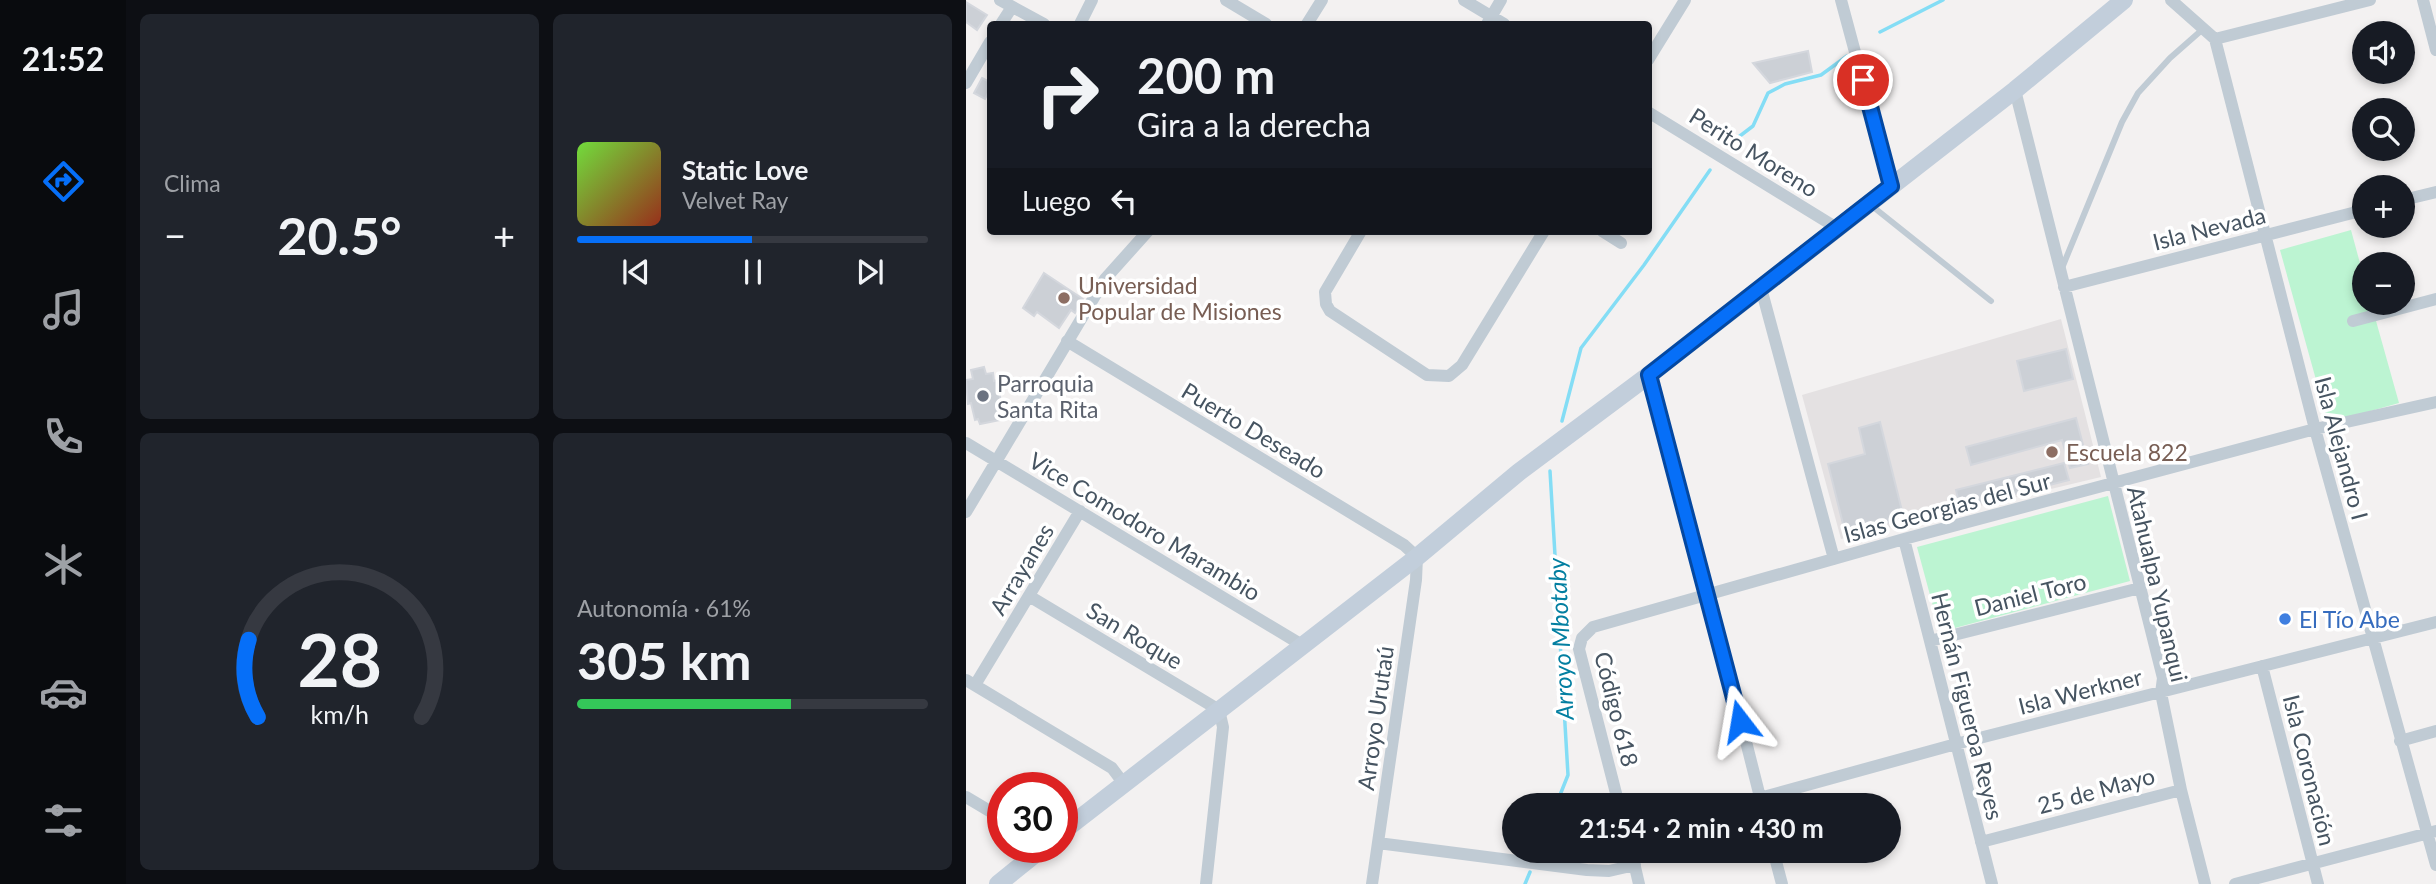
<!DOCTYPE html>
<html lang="es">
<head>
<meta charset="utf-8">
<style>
	:root { --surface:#171b24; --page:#20242c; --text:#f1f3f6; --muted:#9ea1a6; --line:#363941; --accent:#066ff8 }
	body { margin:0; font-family:Lato,sans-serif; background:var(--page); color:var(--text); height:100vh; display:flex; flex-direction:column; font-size:26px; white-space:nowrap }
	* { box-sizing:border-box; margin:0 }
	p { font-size:23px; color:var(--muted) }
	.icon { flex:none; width:38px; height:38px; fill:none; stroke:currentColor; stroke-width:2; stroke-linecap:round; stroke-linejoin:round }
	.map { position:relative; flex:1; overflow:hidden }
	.drawer { display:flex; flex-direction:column; gap:14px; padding:14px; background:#0d0f14; width:840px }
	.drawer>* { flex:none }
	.guide { position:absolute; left:21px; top:21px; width:665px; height:214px; border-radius:7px; box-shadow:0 4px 10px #0003; background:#171b24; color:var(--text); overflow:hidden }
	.fabs { position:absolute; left:1386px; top:21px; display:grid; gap:14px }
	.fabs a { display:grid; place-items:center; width:63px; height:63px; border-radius:50%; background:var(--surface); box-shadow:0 4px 10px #0003; font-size:35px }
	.speed { position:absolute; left:21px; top:772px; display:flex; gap:14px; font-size:35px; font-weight:700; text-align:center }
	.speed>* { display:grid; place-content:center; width:91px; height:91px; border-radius:50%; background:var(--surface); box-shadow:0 4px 10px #0003; line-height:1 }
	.speed .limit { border:10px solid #d22; background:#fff; color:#111 }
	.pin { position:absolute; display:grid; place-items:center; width:60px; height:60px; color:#fff; margin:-30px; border:4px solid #fff; border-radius:50%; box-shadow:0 2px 7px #0007 }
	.me { position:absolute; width:77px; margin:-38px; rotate:346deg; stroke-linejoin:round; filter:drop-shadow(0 0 5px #0008) }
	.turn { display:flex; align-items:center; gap:24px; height:147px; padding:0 35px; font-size:32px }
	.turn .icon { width:91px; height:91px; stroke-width:2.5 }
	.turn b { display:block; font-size:49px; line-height:60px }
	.then { display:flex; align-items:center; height:66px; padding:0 35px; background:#0003; gap:14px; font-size:26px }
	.big { font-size:52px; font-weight:700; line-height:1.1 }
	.drawer .tile { flex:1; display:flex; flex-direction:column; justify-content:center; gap:10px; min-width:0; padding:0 24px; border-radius:10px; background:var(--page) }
	.drawer .dial { align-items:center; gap:0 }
	.dial svg { height:182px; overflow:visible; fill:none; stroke:var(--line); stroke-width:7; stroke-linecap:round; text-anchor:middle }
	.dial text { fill:var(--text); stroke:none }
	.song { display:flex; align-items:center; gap:21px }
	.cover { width:84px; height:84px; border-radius:10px; background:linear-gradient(135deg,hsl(100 70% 55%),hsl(10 70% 35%)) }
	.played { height:7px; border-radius:4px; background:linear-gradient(90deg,var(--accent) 50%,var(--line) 50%) }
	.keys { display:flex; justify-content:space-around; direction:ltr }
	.heat { display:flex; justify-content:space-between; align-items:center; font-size:38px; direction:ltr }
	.charge { height:10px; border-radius:5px; background:linear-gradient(90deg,#34c759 61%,var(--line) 0) }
	.drawer .tiles { flex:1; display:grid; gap:14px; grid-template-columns:repeat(2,1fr) }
	.trip { position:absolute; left:536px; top:793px; width:399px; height:70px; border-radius:35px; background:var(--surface); box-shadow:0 4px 10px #0003; font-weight:700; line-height:70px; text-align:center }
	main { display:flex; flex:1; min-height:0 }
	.menu { display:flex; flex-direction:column; width:126px; justify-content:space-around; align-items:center; background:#090b0e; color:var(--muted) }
	.menu .icon { width:49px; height:49px }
	.menu .on { color:var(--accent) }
	.menu b { font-size:32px; color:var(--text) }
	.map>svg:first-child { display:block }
</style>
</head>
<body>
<main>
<nav class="menu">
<b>21:52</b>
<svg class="icon on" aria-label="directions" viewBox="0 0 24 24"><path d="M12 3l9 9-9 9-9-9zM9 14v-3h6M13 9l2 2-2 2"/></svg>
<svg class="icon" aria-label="music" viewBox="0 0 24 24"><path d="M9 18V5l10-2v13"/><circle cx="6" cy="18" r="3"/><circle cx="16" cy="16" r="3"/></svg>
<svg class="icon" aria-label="phone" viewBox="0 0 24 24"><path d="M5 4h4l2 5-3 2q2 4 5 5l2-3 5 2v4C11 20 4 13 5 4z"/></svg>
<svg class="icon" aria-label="climate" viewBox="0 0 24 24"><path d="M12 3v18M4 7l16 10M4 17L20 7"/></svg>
<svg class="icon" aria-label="car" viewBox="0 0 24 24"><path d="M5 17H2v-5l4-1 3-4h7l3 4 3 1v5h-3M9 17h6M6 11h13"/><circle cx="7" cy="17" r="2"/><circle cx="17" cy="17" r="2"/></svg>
<svg class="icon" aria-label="filters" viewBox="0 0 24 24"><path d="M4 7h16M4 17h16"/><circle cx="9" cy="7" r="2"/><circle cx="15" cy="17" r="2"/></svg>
</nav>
<section class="drawer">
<div class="tiles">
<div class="tile"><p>Clima</p>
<div class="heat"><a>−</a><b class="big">20.5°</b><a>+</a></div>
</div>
<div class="tile">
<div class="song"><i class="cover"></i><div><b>Static Love</b><p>Velvet Ray</p></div></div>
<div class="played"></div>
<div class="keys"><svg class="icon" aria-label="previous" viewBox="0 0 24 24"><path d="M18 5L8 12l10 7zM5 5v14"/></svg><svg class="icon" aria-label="pause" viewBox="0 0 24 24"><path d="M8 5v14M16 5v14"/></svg><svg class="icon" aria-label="next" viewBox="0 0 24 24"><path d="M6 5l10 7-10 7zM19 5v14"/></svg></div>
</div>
<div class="tile dial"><svg viewBox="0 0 100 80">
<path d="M14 69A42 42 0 1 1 86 69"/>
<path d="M14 69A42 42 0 0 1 10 35" stroke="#066ff8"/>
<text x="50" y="56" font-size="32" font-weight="700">28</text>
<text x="50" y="72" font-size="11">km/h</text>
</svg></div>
<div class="tile"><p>Autonomía · 61%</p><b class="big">305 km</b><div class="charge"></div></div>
</div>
</section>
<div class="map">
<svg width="1470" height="884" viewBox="0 0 1470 884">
	<rect width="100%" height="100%" fill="#f3f1f1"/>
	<path fill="#e4e1e2" d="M 1095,319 L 1135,477 L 875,539 L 836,395 Z"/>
	<path fill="#bcf4d2" d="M 1385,230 L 1398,278 L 1398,303 L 1405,303 L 1433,403 L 1362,423 L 1314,250 Z
		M 1142,496 L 1164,581 L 974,632 L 951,547 Z"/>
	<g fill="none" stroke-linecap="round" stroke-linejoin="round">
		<path stroke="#84ddf5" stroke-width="3.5" d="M 914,32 L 977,0
			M 766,142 L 787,126 L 802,93 L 819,84 L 855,75 L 881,56
			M 596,421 L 615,348 L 678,265 L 744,170
			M 584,471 L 602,775 L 590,805
			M 572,851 L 572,850
			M 559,884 L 564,872"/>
	</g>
	<path fill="#ccd0d6" stroke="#d4d7dd" stroke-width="2" d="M 0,2 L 21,15 L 11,30 L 0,22 Z
		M 842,51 L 846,72 L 804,83 L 787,63 Z
		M 16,78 L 24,82 L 24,89 L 19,99 L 8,93 Z
		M 78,273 L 117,299 L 109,313 L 105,310 L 93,328 L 71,312 L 68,316 L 57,308 Z
		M 1100,349 L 1107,379 L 1058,391 L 1051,361 Z
		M 18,367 L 20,374 L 27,373 L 28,381 L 32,380 L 36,413 L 33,414 L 34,420 L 14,424 L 12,419 L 9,420 L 5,403 L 2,404 L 0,380 L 7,379 L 5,370 Z
		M 1110,418 L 1122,464 L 1104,468 L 1096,440 L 1005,465 L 1000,447 Z
		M 914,422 L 938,519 L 879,532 L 862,464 L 899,454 L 893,428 Z
		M 1098,463 L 1103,480 L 994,508 L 990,490 Z"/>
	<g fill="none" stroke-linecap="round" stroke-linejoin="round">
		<path stroke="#c0cbd4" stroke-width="6" d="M 906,206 L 1025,301
			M 1096,268 L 1156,122 L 1172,93 L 1204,58 L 1237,29"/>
		<path stroke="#c0cbd4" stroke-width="12" d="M 34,0 L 78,24
			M 260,0 L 300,24
			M 498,0 L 538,24
			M 875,0 L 925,186
			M 1205,0 L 1249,39
			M 1457,0 L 1470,50
			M 35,24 L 46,7
			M 114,24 L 126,0
			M 341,24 L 356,0
			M 521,24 L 535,0
			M 1249,39 L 1349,429 L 1470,865
			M 1249,39 L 1404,0
			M 682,60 L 719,0
			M 0,83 L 24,42
			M 1049,90 L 1197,678 L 1195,693 L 1215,790 L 1239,884
			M 682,112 L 871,228
			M 1437,200 L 1470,192
			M 395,231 L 359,292 L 360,304 L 364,311 L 461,375 L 483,376 L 496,365 L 578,231
			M 636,231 L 655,243
			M 1098,287 L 1398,210
			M 795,288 L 868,559
			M 1387,321 L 1470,299
			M 101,341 L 438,545 L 451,557 L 450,580 L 406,884
			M 683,375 L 743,595 L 796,805
			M 0,443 L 336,645
			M 0,512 L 139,279 L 182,231
			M 938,539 L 1026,884
			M 63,596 L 253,710 L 257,727 L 240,884
			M 964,641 L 1174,588
			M 1296,666 L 1352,884
			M 0,680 L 146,768 L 158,784
			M 9,685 L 114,511
			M 1434,741 L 1470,731
			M 0,797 L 37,819
			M 653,805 L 613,649 L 616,638 L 627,627 L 938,539 L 1349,429 L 1470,402
			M 768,805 L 990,744 L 1470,622
			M 1015,842 L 1215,790
			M 412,843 L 621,870 L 643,871 L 669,865
			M 665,850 L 673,884
			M 807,850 L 816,884
			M 1269,884 L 1470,831"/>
		<path stroke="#c2cedb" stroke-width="18" d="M 96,832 L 451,557 L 553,472 L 683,375 L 1049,90 L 1158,0
			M 32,884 L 78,847"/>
	</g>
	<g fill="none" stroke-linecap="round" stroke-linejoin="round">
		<g stroke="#0448a1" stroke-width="18">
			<path id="route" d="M 774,721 L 683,375 L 925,186 L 897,80"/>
		</g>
		<use href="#route" stroke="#066ff8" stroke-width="12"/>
	</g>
	<g fill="#8d6e63" stroke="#fff" stroke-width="2.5">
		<circle cx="98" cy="298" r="7"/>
		<circle cx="1086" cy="452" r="7"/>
	</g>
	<circle fill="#6b7280" stroke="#fff" stroke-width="2.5" cx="17" cy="396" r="7"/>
	<circle fill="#3f7fe0" stroke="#fff" stroke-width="2.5" cx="1319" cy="619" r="7"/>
	<g text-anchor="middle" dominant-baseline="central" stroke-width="7" stroke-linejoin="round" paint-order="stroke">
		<g font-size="23" fill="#465461" stroke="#fff">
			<text transform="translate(788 152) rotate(32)">Perito Moreno</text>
			<text transform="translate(1243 228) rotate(-14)">Isla Nevada</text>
			<text transform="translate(288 430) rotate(31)">Puerto Deseado</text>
			<text transform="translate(1376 448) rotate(75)">Isla Alejandro I</text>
			<text transform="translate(981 507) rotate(-15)">Islas Georgias del Sur</text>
			<text transform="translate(179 526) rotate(31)">Vice Comodoro Marambio</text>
			<text transform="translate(55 569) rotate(-59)">Arrayanes</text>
			<text transform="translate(1192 584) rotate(77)">Atahualpa Yupanqui</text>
			<text transform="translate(1064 594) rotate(-14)">Daniel Toro</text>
			<text transform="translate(169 635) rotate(31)">San Roque</text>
			<text transform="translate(1114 691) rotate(-14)">Isla Werkner</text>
			<text transform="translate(1002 706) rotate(76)">Hernán Figueroa Reyes</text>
			<text transform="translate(651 709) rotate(76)">Código 618</text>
			<text transform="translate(409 718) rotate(-82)">Arroyo Urutaú</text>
			<text transform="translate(1344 770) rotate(76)">Isla Coronación</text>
			<text transform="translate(1130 790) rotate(-15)">25 de Mayo</text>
		</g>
		<g font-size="23" fill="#785e54" stroke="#fff" text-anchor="start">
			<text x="112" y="285">Universidad<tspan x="112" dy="26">Popular de Misiones</tspan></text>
			<text x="1100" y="452">Escuela 822</text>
		</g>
		<g font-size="23" fill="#5b616d" stroke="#fff" text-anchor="start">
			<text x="31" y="383">Parroquia<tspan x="31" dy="26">Santa Rita</tspan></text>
		</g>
		<g font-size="23" fill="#366cbe" stroke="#fff" text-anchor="start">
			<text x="1333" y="619">El Tío Abe</text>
		</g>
		<g font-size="24" font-style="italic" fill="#037fa1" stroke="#fff">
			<text transform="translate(594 639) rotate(-93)">Arroyo Mbotaby</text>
		</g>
	</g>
</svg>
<div class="fabs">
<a><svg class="icon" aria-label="sound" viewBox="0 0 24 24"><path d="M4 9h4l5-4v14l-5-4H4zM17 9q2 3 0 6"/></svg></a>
<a><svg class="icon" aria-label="search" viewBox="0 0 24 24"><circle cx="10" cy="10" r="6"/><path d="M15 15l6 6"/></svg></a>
<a>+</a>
<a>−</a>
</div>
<div class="speed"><div class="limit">30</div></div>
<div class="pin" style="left:897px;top:80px;background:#d93025"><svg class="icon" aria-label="arrive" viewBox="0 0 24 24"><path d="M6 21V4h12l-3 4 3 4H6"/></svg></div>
<svg class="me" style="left:774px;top:721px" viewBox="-20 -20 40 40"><path d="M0-17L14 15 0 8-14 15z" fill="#066ff8" stroke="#fff" stroke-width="4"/></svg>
<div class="trip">21:54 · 2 min · 430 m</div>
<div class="guide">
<div class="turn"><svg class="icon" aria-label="right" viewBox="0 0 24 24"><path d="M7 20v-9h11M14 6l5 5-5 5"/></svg><div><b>200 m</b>Gira a la derecha</div></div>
<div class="then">Luego<svg class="icon" aria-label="left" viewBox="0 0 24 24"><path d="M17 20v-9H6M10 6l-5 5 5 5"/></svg></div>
</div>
</div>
</main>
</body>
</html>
